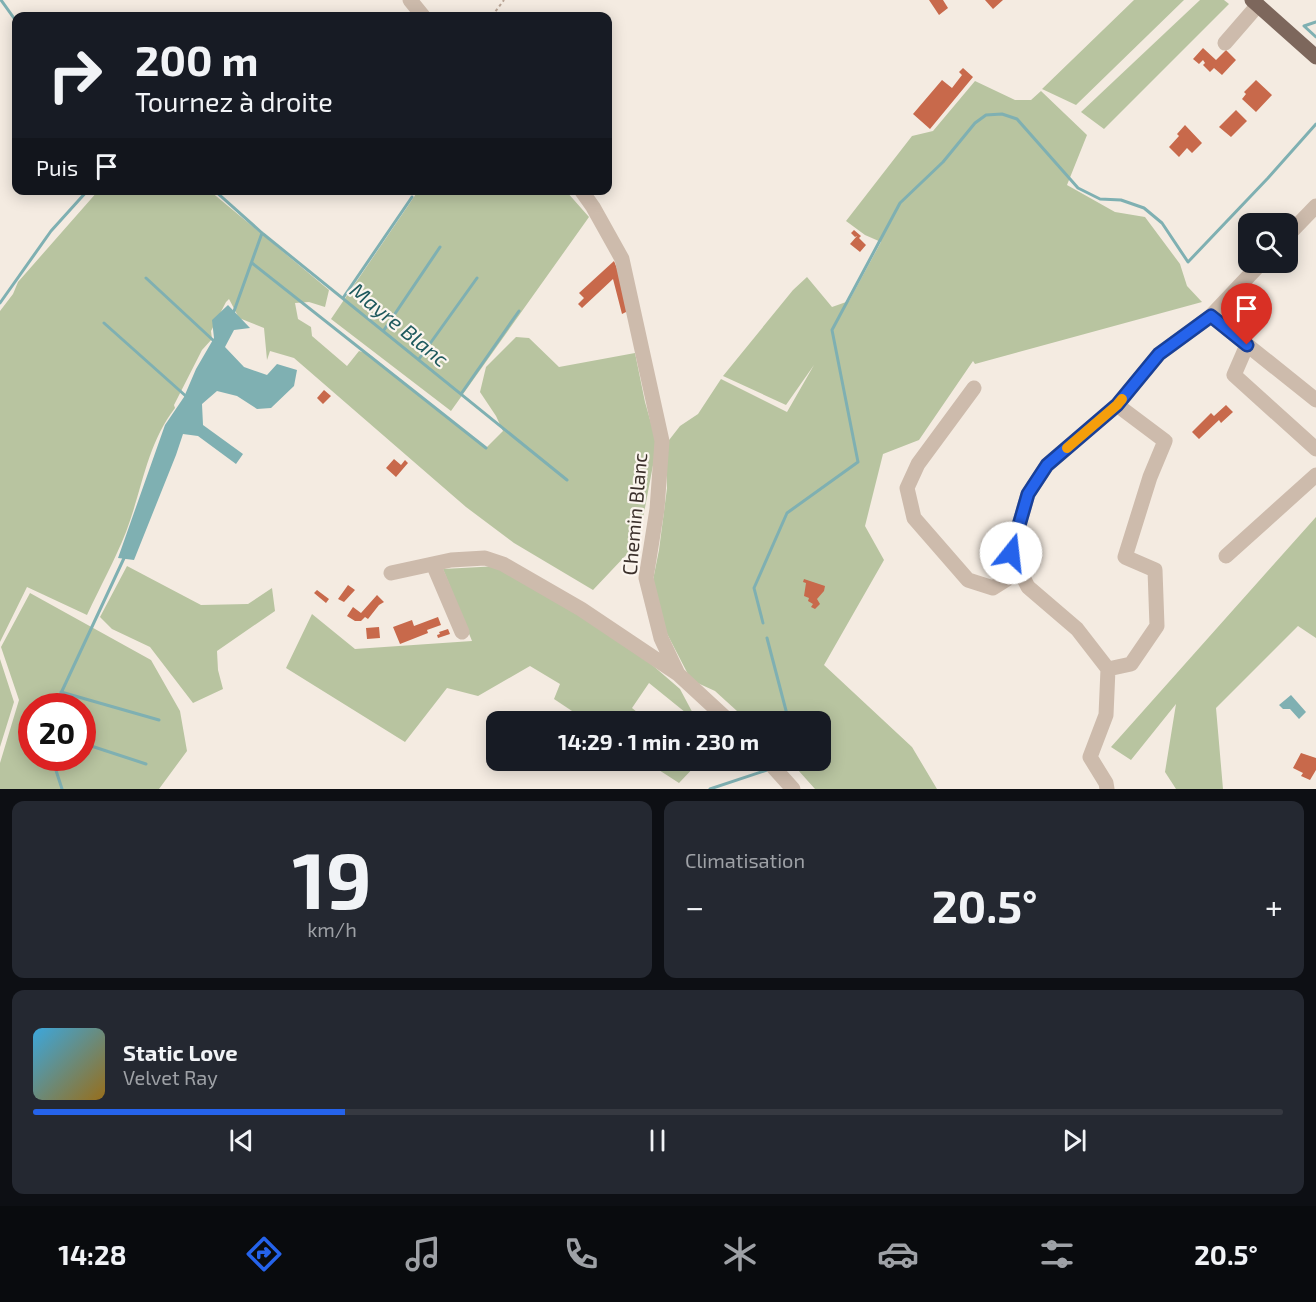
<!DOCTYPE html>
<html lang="fr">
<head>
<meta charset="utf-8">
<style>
	:root { --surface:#171b24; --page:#242831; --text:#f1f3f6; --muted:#9ea1a6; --line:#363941; --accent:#2563eb }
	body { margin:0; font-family:"Exo 2",sans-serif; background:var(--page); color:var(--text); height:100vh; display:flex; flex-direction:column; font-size:22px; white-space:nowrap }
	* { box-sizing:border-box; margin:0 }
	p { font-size:20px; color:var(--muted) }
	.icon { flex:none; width:33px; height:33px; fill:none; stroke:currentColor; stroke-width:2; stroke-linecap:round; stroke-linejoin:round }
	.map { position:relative; height:789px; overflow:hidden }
	.details { display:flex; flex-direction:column; gap:12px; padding:12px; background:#0d0f14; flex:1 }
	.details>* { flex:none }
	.banner { position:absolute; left:12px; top:12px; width:600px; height:183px; border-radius:12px; box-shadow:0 3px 15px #0003; background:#171b24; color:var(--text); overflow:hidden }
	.tools { position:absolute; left:1238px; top:213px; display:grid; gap:12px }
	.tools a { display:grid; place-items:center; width:60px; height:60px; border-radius:12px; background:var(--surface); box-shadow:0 3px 15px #0003; font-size:30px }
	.speed { position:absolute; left:18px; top:693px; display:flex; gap:12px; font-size:30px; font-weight:700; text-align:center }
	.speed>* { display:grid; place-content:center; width:78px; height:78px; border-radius:50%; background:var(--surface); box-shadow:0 3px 15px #0003; line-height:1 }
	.speed .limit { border:9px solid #d22; background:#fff; color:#111 }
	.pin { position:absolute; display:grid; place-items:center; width:51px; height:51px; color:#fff; margin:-62px -26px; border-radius:50% 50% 50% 0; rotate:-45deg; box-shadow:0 0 6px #0007 }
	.pin .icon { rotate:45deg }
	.me { position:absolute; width:66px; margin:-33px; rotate:16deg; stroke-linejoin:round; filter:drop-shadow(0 0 4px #0008) }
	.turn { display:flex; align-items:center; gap:21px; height:126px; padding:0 24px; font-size:27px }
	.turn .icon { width:78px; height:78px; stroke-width:2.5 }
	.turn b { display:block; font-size:42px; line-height:51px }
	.then { display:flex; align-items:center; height:57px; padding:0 24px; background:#0003; gap:12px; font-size:22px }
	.big { font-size:45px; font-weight:700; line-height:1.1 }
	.details .tile { flex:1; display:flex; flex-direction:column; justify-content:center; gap:9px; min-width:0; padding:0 21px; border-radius:12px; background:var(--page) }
	.details .dial { align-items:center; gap:0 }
	.dial b { font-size:78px; line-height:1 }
	.song { display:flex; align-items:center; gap:18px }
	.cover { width:72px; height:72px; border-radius:9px; background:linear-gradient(135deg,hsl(200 70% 55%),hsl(40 70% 35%)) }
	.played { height:6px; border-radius:3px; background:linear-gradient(90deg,var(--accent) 25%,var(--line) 25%) }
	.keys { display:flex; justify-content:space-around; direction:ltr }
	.heat { display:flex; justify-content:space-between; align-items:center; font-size:33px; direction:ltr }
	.details .tiles { flex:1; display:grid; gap:12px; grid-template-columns:1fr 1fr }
	.tile:last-child { grid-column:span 2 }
	.trip { position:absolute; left:486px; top:711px; width:345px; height:60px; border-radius:12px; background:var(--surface); box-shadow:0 3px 15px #0003; font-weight:700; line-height:60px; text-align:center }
	.dock { display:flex; height:96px; justify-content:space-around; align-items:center; background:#090b0e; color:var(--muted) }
	.dock .icon { width:42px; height:42px }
	.dock .on { color:var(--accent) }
	.dock b { font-size:27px; color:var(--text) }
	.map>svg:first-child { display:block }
</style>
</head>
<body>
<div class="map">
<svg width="1316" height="789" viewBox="0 0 1316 789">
	<rect width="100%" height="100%" fill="#f4ebe1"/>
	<path fill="#b8c4a0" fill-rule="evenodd" d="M 1134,0 L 1184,0 L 1076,105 L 1042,89 Z
		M 1200,0 L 1224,0 L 1229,4 L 1104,129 L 1081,112 Z
		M 975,81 L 1015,100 L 1031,100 L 1041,91 L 1087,135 L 1067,185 L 1115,212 L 1145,217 L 1180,264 L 1187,286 L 1202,302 L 975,364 L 973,361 L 919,440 L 883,454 L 865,526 L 884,560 L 824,665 L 912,747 L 937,789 L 815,789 L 790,761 L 820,760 L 820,722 L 748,721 L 715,691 L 691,680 L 661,622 L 653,580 L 659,550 L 667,488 L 666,444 L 680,426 L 698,414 L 721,379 L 787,412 L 814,365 L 786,405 L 723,376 L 793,290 L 807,277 L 832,307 L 849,301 L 881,242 L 865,235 L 846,221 L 912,136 L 933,131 Z
		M 98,191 L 210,191 L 329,290 L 325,307 L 309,302 L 295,303 L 298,319 L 311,327 L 312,336 L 347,366 L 359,351 L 369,354 L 486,448 L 503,431 L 496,416 L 480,392 L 486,367 L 516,337 L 529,338 L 559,367 L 635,353 L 645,402 L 657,444 L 640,534 L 628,553 L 593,590 L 514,543 L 466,507 L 294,358 L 270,351 L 267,360 L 264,328 L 239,318 L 229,299 L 226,302 L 211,331 L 212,339 L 202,350 L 174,405 L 175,408 C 147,444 142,490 126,532 C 115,560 100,587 87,615 L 27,587 L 0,642 L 0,311 L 13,294 L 18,282 Z
		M 418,191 L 566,191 L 589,217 L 451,411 L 331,319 Z
		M 1316,517 L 1316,638 L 1298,626 L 1216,708 L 1223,789 L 1176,789 L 1165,772 L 1176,704 L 1131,760 L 1111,747 Z
		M 127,566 L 201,605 L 248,604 L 272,588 L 275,611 L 217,651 L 218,670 L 223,689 L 193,703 L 150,647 L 112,629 L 100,617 Z
		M 499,566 L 621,638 L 680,689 L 697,721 L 696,721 L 649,683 L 632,708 L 648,721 L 587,721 L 554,699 L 560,684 L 530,666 L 478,696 L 447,688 L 405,742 L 286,668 L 312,614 L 355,649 L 472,641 L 443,569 Z
		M 30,593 L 151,660 L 180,711 L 187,751 L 159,789 L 0,789 L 0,763 L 19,700 L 1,647 ZM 32,706 L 82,706 L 82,758 L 32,758 Z
		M 0,659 L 14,702 L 0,747 Z
		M 695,761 L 698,763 L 679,783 L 645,761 Z"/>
	<path fill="#7fb0b2" d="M 228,305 L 250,328 L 234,330 L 225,347 L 244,367 L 267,375 L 277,364 L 297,370 L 294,386 L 271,408 L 257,409 L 237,396 L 217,391 L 202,404 L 203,425 L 243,454 L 236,464 L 198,436 L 183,434 L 176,455 L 134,560 L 118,558 L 165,425 L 184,397 L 196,369 L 214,338 L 212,320 Z
		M 1291,695 L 1306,712 L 1299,719 L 1290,709 L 1283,709 L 1279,705 Z"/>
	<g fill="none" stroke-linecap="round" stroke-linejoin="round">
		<path stroke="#7fb0b2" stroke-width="3" d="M 1,0 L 16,21
			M 1316,22 L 1304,26 L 1316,37
			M 214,190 L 262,233 L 567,480
			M 252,263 L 486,448
			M 146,278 L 215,342
			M 343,298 L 412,197
			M 0,303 L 51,231 L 88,190
			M 233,314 L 262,233
			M 104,323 L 188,398
			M 384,330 L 440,247
			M 419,359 L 477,278
			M 461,394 L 519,311
			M 763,623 L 754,588 L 787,513 L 858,462 L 832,330 L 900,203 L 943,162 L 975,123 L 986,115 L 1002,114 L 1017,119 L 1078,188 L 1100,199 L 1121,200 L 1144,208 L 1162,223 L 1188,262 L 1268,178 L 1316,124
			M 767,638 L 789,722
			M 61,692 L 159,720
			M 55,706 L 125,556
			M 82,743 L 146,764
			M 52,758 L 62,789
			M 780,765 L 791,762 L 791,760
			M 710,789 L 767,770"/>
	</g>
	<path fill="#c8694b" d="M 929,0 L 943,0 L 948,8 L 939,15 Z
		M 985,0 L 1003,0 L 993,9 Z
		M 1203,48 L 1216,60 L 1226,50 L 1236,60 L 1222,75 L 1214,68 L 1210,72 L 1203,65 L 1205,63 L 1203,60 L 1199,64 L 1193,59 Z
		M 963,68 L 973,77 L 930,129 L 913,114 L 942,80 L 952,88 L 962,75 L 959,72 Z
		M 1256,80 L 1272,95 L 1256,112 L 1242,99 L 1246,94 L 1244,92 Z
		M 1236,110 L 1247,121 L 1231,137 L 1219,127 Z
		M 1185,125 L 1202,143 L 1192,153 L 1187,148 L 1179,157 L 1169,147 L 1179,136 L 1177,134 Z
		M 854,230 L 861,236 L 859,238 L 866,245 L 860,252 L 850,244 L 857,236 L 855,237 L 851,233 Z
		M 614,261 L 621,278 L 628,311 L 622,314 L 613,279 L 582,308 L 578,304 L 584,298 L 579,293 Z
		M 324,390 L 331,396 L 323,404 L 317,398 Z
		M 1226,405 L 1233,412 L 1221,423 L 1219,420 L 1199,439 L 1192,432 L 1211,413 L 1214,416 Z
		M 394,459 L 401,465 L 405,460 L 408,463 L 396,477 L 386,468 Z
		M 804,579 L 825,586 L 824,591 L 817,599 L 820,604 L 815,609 L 811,607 L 813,604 L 808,601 L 809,598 L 804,596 L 806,583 L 803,582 Z
		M 348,585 L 355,590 L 344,602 L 338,599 Z
		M 317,590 L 329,599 L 326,603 L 314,593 Z
		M 377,595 L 384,602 L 379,605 L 368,619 L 365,617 L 361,621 L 355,621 L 347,616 L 353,607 L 361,613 Z
		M 438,617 L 441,625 L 427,630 L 428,633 L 400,644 L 393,627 L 412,620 L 414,626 Z
		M 379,627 L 380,638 L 367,639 L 366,628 Z
		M 448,629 L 450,634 L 438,638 L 437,635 L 440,634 L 439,632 Z
		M 1301,753 L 1316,758 L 1316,770 L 1310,780 L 1301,776 L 1303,773 L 1293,768 Z"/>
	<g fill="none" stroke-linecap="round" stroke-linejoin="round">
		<path stroke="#b9a596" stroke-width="2" stroke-dasharray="3 3" stroke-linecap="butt" d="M 492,16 L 504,0"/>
		<path stroke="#cdbbac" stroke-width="15" d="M 410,0 L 423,16
			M 1225,43 L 1258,5
			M 581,190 L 593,207 L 622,259 L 662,441 L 657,509 L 646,578 L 661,638 L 678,674 L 730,722
			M 1287,236 L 1316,206
			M 1262,262 L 1211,316 L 1316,400
			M 1247,345 L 1234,375 L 1316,449
			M 974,388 L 918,464 L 907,488 L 914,518 L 968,580 L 993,588 L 1020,571
			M 1117,405 L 1165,441 L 1150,477 L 1125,557 L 1155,570 L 1157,626 L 1131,664 L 1108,669 L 1077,629 L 1028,587 L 1011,553 L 1028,494 L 1047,465 L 1117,405 L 1159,354 L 1211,316
			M 1226,556 L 1316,475
			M 433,564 L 462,632
			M 391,573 L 451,560 L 485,558 L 503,564 L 581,609 L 678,674
			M 767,760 L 793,789
			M 1107,789 L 1106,783 L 1090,757 L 1106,715 L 1108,669"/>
		<path stroke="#7d675c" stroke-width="15" d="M 1252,0 L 1316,57"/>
	</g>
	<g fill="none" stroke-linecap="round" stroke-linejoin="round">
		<g stroke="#184099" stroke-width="15">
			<path id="route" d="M 1011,553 L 1028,494 L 1047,465 L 1117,405 L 1159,354 L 1211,316 L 1247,345"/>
		</g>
		<use href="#route" stroke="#2563eb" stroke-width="10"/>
		<path stroke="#f59e0b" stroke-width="10" d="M 1067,448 L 1117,405 L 1122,399"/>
	</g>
	<g text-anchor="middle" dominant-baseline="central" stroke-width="4.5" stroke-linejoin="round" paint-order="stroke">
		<g font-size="20" fill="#3b302b" stroke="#fbf5ee">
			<text transform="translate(634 514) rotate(-85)">Chemin Blanc</text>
		</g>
		<g font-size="21" font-style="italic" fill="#1f5a5e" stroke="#fbf5ee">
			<text transform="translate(400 324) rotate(39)">Mayre Blanc</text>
		</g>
	</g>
</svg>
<div class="tools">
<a><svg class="icon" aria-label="search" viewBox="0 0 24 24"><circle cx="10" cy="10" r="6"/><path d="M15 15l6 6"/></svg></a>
</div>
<div class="speed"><div class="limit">20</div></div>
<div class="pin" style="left:1247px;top:345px;background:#d93025"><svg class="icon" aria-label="arrive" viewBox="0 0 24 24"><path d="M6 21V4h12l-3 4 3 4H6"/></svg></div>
<svg class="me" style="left:1011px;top:553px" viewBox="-20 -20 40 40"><circle r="19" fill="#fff"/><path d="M0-13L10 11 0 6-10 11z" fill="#2563eb"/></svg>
<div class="trip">14:29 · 1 min · 230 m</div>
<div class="banner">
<div class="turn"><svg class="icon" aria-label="right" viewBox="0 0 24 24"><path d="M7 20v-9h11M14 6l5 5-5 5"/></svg><div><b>200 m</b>Tournez à droite</div></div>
<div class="then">Puis<svg class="icon" aria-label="arrive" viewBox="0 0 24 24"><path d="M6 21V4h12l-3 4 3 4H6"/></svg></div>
</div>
</div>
<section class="details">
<div class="tiles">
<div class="tile dial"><b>19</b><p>km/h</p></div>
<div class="tile"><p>Climatisation</p>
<div class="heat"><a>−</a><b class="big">20.5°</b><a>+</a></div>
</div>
<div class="tile">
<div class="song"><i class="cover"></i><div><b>Static Love</b><p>Velvet Ray</p></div></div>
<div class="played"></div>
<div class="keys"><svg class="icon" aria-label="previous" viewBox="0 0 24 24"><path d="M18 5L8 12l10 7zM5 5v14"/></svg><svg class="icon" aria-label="pause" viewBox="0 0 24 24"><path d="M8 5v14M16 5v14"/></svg><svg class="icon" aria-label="next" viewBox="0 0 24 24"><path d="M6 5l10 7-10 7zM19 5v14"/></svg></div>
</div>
</div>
</section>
<nav class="dock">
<b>14:28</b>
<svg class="icon on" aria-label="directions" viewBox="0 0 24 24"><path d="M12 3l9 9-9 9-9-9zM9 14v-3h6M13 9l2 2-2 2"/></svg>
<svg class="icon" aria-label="music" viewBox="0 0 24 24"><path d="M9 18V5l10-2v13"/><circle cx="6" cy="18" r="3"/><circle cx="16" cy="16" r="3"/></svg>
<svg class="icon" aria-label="phone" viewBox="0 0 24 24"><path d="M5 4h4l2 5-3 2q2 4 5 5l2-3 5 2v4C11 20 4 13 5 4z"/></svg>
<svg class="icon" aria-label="climate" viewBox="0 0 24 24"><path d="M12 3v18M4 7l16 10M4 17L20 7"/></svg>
<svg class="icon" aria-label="car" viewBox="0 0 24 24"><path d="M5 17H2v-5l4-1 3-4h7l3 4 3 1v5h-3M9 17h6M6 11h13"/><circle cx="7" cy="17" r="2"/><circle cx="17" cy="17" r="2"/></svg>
<svg class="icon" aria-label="filters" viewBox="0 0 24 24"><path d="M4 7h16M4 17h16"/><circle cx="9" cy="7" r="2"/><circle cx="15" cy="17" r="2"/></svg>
<b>20.5°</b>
</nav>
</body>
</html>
